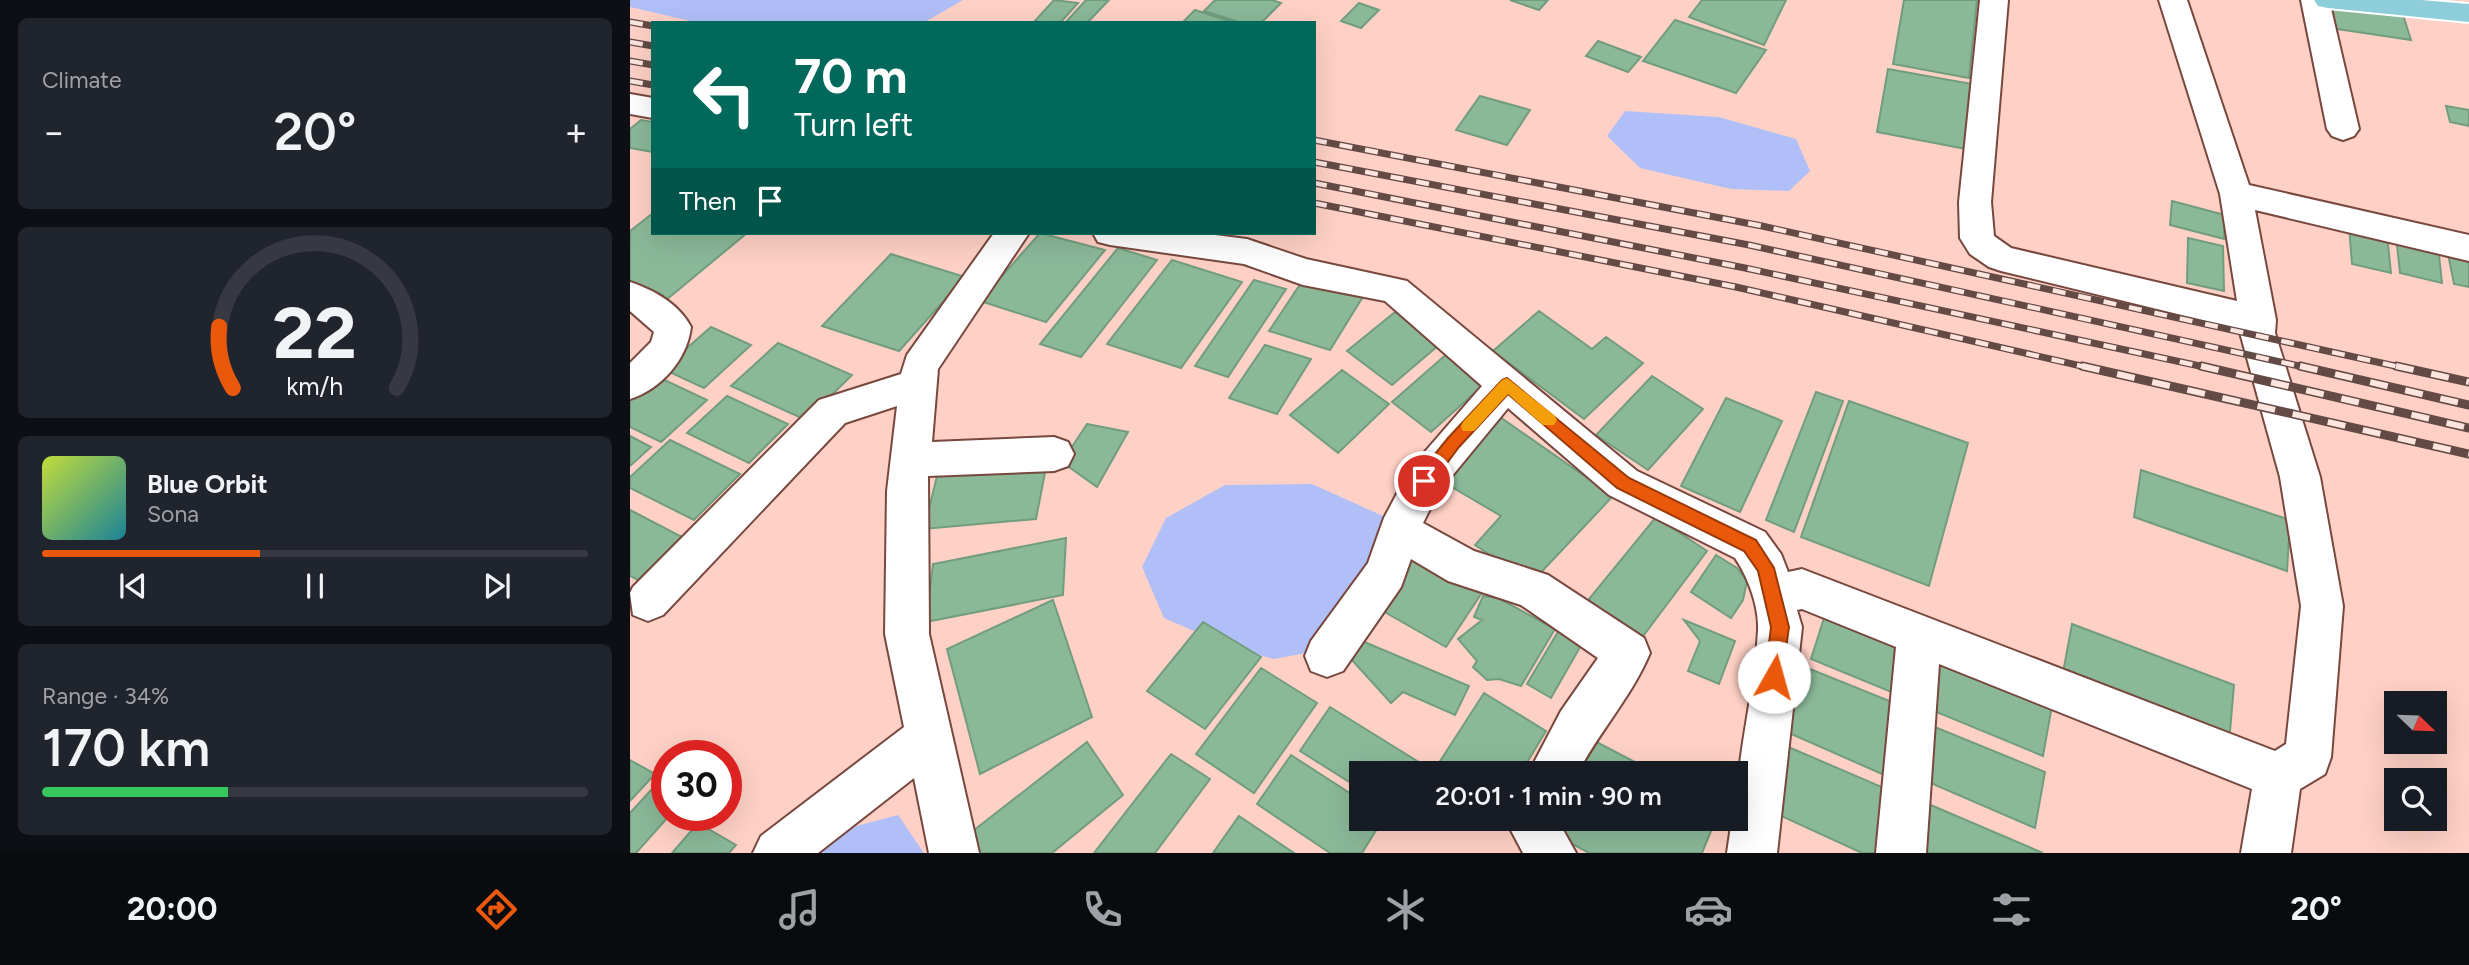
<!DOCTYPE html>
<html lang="en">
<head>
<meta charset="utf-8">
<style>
	:root { --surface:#171b24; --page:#20242c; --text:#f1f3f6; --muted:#9ea1a6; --line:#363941; --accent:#ea580c }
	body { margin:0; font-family:Figtree,sans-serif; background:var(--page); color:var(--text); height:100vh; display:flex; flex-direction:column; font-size:26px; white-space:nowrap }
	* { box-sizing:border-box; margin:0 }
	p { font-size:23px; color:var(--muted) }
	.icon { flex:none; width:38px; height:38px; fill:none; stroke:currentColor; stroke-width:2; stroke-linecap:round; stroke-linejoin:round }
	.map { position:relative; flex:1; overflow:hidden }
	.side { display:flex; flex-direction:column; gap:18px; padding:18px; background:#0d0f14; width:630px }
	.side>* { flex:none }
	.guide { position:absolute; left:21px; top:21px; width:665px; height:214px; border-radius:0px; box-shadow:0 7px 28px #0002; background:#00695c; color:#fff; overflow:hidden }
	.needle { width:46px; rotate:113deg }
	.fabs { position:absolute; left:1754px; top:691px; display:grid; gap:14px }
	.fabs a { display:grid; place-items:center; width:63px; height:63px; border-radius:0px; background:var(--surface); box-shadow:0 7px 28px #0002; font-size:35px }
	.speed { position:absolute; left:21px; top:740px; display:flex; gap:14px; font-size:35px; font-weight:700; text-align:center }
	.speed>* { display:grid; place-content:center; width:91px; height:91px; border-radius:50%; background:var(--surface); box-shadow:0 7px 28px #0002; line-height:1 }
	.speed .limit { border:10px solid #d22; background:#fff; color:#111 }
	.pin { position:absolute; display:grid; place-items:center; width:60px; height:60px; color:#fff; margin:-30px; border:4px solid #fff; border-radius:50%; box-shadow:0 2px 7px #0007 }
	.me { position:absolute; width:77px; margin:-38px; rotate:7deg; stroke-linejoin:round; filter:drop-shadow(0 0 5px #0008) }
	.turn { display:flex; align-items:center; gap:24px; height:147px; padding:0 28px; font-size:32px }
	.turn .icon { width:91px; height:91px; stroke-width:2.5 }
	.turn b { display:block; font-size:49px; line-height:60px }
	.then { display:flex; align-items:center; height:66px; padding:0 28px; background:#0003; gap:14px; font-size:26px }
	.big { font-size:52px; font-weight:600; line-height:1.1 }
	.side .tile { flex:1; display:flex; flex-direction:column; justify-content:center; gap:10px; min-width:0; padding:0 24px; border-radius:10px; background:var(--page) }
	.side .dial { align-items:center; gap:0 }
	.dial svg { height:182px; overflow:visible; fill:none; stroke:var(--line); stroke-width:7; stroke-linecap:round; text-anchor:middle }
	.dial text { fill:var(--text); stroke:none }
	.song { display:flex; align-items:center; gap:21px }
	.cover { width:84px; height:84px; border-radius:10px; background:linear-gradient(135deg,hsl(70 70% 55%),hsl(190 70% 35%)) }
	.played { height:7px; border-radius:4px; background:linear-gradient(90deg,var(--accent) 40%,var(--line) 40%) }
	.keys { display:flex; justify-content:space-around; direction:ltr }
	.heat { display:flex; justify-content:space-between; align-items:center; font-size:38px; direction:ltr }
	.charge { height:10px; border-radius:5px; background:linear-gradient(90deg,#34c759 34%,var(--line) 0) }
	.trip { position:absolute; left:719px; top:761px; width:399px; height:70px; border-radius:0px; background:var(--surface); box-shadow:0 7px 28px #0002; font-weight:600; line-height:70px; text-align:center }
	.tab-bar { display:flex; height:112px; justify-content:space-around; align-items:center; background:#090b0e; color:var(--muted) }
	.tab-bar .icon { width:49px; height:49px }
	.tab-bar .current { color:var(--accent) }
	.tab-bar b { font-size:32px; color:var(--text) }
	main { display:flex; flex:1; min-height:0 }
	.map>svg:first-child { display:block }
</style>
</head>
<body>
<main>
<section class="side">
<div class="tile"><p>Climate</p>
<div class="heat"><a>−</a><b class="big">20°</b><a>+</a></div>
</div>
<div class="tile dial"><svg viewBox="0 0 100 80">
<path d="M14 69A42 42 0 1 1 86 69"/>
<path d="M14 69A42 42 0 0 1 8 42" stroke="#ea580c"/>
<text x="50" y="56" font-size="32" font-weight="700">22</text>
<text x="50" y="72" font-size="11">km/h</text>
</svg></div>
<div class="tile">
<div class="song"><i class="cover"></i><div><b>Blue Orbit</b><p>Sona</p></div></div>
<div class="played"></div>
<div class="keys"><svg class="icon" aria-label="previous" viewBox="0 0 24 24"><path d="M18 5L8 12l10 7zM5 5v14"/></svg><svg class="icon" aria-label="pause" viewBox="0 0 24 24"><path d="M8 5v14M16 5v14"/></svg><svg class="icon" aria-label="next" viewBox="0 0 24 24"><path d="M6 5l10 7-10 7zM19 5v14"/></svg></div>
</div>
<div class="tile"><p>Range · 34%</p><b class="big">170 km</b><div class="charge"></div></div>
</section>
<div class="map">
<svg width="1839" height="853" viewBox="0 0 1839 853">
	<rect width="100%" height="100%" fill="#ffd1c6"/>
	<path fill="#b0bff8" d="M 0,0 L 333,0 L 293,23 L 69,23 L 0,7 Z
		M 995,111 L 1089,117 L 1166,139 L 1180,171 L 1159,191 L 1101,189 L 1010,168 L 977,136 Z
		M 682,484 L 753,516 L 744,576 L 681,652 L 644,659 L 603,648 L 534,618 L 512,567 L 536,518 L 595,485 Z
		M 268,815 L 294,853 L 181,853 L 200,833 Z"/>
	<path fill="#8bb998" stroke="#719d7e" stroke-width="2" d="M 424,0 L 448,3 L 430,23 L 403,23 Z
		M 456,0 L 479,0 L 457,23 L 435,23 Z
		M 585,0 L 642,0 L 651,3 L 631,23 L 612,23 L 574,11 Z
		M 880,0 L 918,0 L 909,10 Z
		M 1072,0 L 1156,0 L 1134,45 L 1059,17 Z
		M 1274,0 L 1347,0 L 1339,78 L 1263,64 Z
		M 729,3 L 749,10 L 731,28 L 711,21 Z
		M 1695,4 L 1773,15 L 1781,40 L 1701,28 Z
		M 565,10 L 605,23 L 552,23 Z
		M 1045,20 L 1136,50 L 1106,93 L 1013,61 Z
		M 968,41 L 1011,57 L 998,72 L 956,56 Z
		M 1258,69 L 1342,84 L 1336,149 L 1247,132 Z
		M 850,96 L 900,110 L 877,145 L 826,130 Z
		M 1816,106 L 1839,110 L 1839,126 L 1820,122 Z
		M 11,120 L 23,122 L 23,152 L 0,148 L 0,129 Z
		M 1542,201 L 1595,215 L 1594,239 L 1540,225 Z
		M 23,213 L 23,233 L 117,233 L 36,300 L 0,284 L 0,231 Z
		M 1719,226 L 1757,235 L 1761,273 L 1722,264 Z
		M 410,233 L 475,250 L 416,322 L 350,301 Z
		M 1766,236 L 1808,246 L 1812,283 L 1770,273 Z
		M 1558,238 L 1593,246 L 1594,291 L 1557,283 Z
		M 488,248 L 527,260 L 451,357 L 410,344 Z
		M 261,254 L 335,277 L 269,351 L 192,326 Z
		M 1818,254 L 1839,259 L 1839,287 L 1824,284 Z
		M 542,260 L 612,282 L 551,368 L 477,344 Z
		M 675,277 L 734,295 L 700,350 L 639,331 Z
		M 624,280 L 656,289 L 598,377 L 565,366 Z
		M 909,311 L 962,349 L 976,337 L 1013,363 L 954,419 L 863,351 Z
		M 765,312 L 810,344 L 762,385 L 717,351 Z
		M 81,327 L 121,345 L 74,388 L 33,369 Z
		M 148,343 L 222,375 L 176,420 L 101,386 Z
		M 635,345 L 681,359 L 647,414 L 599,398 Z
		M 819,352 L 858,381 L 801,432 L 762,402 Z
		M 712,370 L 759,404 L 708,453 L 660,415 Z
		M 26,376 L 77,400 L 31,442 L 0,427 L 0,399 Z
		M 1022,376 L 1073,409 L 1018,470 L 966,435 Z
		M 1186,392 L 1213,401 L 1164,532 L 1136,520 Z
		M 97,396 L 158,424 L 119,463 L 57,433 Z
		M 1096,398 L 1152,421 L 1110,512 L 1051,486 Z
		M 1219,401 L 1338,443 L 1299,586 L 1171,537 Z
		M 870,417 L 983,496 L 902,582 L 845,545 L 871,516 L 810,480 Z
		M 457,424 L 498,432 L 467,487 L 432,462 Z
		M 0,436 L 21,447 L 0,466 Z
		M 40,440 L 110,474 L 64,520 L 0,488 L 0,477 Z
		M 417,462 L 406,519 L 294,529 L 308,472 Z
		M 1511,470 L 1660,520 L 1657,571 L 1504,517 Z
		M 0,510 L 52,537 L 8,580 L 0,576 Z
		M 1026,517 L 1077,551 L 1004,648 L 950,610 Z
		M 436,538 L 433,595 L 296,622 L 303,564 Z
		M 777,546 L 855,588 L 816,647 L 737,602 Z
		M 1086,555 L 1107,568 L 1117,581 L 1113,600 L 1101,618 L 1061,592 Z
		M 853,596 L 868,598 L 925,629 L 891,686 L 869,679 L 857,680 L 843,667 L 847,661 L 828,639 L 852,620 L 844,617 Z
		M 423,600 L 462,717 L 350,774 L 317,649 Z
		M 1194,618 L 1277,652 L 1266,694 L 1181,659 Z
		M 1054,620 L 1105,641 L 1089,684 L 1058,671 L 1070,641 Z
		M 573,622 L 631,657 L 575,729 L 517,691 Z
		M 1442,624 L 1604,685 L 1599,743 L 1432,678 Z
		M 929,630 L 953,642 L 921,698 L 897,684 Z
		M 732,641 L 839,686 L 825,715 L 773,692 L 761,703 L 722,660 Z
		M 1300,651 L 1423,700 L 1413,756 L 1287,704 Z
		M 1165,663 L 1277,708 L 1259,777 L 1143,726 Z
		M 631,668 L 687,703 L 624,793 L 566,754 Z
		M 854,693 L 916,731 L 890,774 L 811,774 L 805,769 Z
		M 700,707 L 800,769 L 798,774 L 732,774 L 732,790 L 670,751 Z
		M 1295,723 L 1415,772 L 1405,828 L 1282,775 Z
		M 951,734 L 1028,774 L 931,774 Z
		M 457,742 L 493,795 L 422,853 L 343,853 L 334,838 Z
		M 1156,746 L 1268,794 L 1253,853 L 1232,853 L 1136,809 Z
		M 541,754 L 580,779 L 525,853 L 464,853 Z
		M 661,755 L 732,801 L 732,819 L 753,819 L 732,853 L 700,853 L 627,804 Z
		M 0,760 L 25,774 L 0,801 Z
		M 21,790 L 37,799 L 37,816 L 39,816 L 6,853 L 0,853 L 0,813 Z
		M 1296,803 L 1413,853 L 1284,853 Z
		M 609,816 L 664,853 L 583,853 Z
		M 909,819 L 1086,819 L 1072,853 L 959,853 L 906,824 Z
		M 68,823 L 106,845 L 99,853 L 42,853 Z"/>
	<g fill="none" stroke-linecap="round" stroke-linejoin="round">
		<g stroke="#78483e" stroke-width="4">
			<path id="minor" d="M 1350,0 L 1378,0 L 1361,202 L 1364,236 L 1381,248 L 1607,301 L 1590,194 L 1529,0 L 1557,0 L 1619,185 L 1839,235 L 1839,261 L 1625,210 L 1646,320 L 1645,333 L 1690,477 L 1713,606 L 1701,757 L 1695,774 L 1670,789 L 1661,853 L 1611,853 L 1622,789 L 1309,664 L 1296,853 L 1246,853 L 1266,647 L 1172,609 L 1167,610 L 1172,627 L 1147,853 L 1097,853 L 1102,819 L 1106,819 C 1106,755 1125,693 1128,630 C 1129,606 1118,577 1105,558 L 979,495 L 878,408 L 808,493 L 793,523 L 844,551 L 918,575 L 1014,638 L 1020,653 C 1002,696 969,732 947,774 L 898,774 L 931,711 L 968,658 L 891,605 L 818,581 L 781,559 L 771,587 L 713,671 L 697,677 L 681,671 L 675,656 L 681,641 L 738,563 L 754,518 L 780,469 L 852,386 L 755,301 L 673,285 L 614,264 L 480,245 L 468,242 L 463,233 L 569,233 L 617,239 L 676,259 L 777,281 L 1007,471 L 1135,532 L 1151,554 L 1158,572 L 1172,569 L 1645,751 L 1656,744 L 1671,606 L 1650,477 L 1609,329 L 1371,271 L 1359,267 L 1340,254 L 1330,238 L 1329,202 Z
				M 1671,0 L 1699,0 L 1729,129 L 1724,136 L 1713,140 L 1702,136 L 1697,129 Z
				M 0,94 L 23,98 L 23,118 L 0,114 Z
				M 364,233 L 399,233 L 308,369 L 302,442 L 424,437 L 438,442 L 444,454 L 438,466 L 424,471 L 298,476 L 299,634 L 349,853 L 299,853 L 284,778 L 188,853 L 123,853 L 131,836 L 274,727 L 255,634 L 257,491 L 267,406 L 215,423 L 33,615 L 18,621 L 3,615 L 0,593 L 3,587 L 189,400 L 271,374 L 277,355 Z
				M 0,282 C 24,290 49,304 61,327 C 57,360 31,389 0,399 L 0,363 L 21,342 L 24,332 L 0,311 Z
				M 875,819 L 927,819 L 946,853 L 893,853 Z"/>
		</g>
		<g stroke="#fff" stroke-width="4">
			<path id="primary" d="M 1684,0 L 1791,0 L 1839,4 L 1839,22 L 1698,8 L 1688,6 Z"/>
		</g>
		<use href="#minor" fill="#fff" fill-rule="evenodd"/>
		<use href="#primary" fill="#8ecdda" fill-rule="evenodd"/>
		<g stroke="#644a45" stroke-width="7">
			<path id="rail-far1" d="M 0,22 L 23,26
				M 0,42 L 23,46
				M 0,61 L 23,65
				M 0,81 L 23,85
				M 684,140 L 1132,226 L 1774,368
				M 684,162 L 1119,245 L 1678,368
				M 684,183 L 1115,268 L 1579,368
				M 684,203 L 1106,287 L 1460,368"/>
		</g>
		<g stroke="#644a45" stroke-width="9">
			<path id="rail" d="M 1452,366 L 1839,454
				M 1571,366 L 1839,428
				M 1670,366 L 1839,405
				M 1766,366 L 1839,382"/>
		</g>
		<use href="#rail-far1" stroke="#fce4df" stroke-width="4.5" stroke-dasharray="13" stroke-linecap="butt"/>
		<use href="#rail" stroke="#fce4df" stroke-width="6" stroke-dasharray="18" stroke-linecap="butt"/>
	</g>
	<path fill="#ea580c" stroke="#983908" stroke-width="2" d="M 877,378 L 999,478 L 1126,540 L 1144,568 L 1159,627 L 1151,683 L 1144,686 L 1137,683 L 1135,677 L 1141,627 L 1128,571 L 1114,551 L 987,488 L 878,394 L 829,447 L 800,486 L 788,486 L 786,481 L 788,475 L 818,438 L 872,380 Z"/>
	<path fill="#f59e0b" d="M 877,378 L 924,415 L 927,420 L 924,425 L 913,425 L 878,394 L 844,431 L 833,431 L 831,426 L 833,422 L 872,380 Z"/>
</svg>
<div class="fabs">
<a><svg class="needle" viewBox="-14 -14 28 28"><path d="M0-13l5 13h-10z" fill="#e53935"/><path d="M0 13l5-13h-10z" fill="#9ea1a6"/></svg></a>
<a><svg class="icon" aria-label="search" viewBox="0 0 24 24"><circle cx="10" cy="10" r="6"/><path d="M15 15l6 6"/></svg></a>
</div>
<div class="speed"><div class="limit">30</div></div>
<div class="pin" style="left:794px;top:481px;background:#d93025"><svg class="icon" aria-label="arrive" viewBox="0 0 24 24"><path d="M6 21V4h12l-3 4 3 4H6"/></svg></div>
<svg class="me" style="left:1144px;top:677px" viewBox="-20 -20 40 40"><circle r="19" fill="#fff"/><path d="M0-13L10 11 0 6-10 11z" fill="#ea580c"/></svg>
<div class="trip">20:01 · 1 min · 90 m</div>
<div class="guide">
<div class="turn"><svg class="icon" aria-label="left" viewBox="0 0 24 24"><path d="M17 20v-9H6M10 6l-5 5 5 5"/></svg><div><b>70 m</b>Turn left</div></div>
<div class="then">Then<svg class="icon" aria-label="arrive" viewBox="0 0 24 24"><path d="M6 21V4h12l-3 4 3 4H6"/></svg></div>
</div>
</div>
</main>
<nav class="tab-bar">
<b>20:00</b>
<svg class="icon current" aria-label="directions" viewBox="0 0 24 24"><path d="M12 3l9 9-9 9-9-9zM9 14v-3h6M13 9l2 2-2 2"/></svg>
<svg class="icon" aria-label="music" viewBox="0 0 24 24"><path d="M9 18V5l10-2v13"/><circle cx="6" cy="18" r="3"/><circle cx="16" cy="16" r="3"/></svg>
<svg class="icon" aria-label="phone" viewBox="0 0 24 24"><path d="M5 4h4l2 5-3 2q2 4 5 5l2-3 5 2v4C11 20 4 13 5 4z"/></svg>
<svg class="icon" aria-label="climate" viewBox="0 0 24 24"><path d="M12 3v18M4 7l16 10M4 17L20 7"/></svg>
<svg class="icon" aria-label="car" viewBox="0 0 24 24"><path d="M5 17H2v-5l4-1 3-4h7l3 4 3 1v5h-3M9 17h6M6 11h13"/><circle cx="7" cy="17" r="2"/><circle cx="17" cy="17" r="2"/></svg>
<svg class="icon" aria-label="filters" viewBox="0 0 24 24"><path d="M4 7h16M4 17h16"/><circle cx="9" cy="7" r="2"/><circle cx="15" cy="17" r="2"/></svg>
<b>20°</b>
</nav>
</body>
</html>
